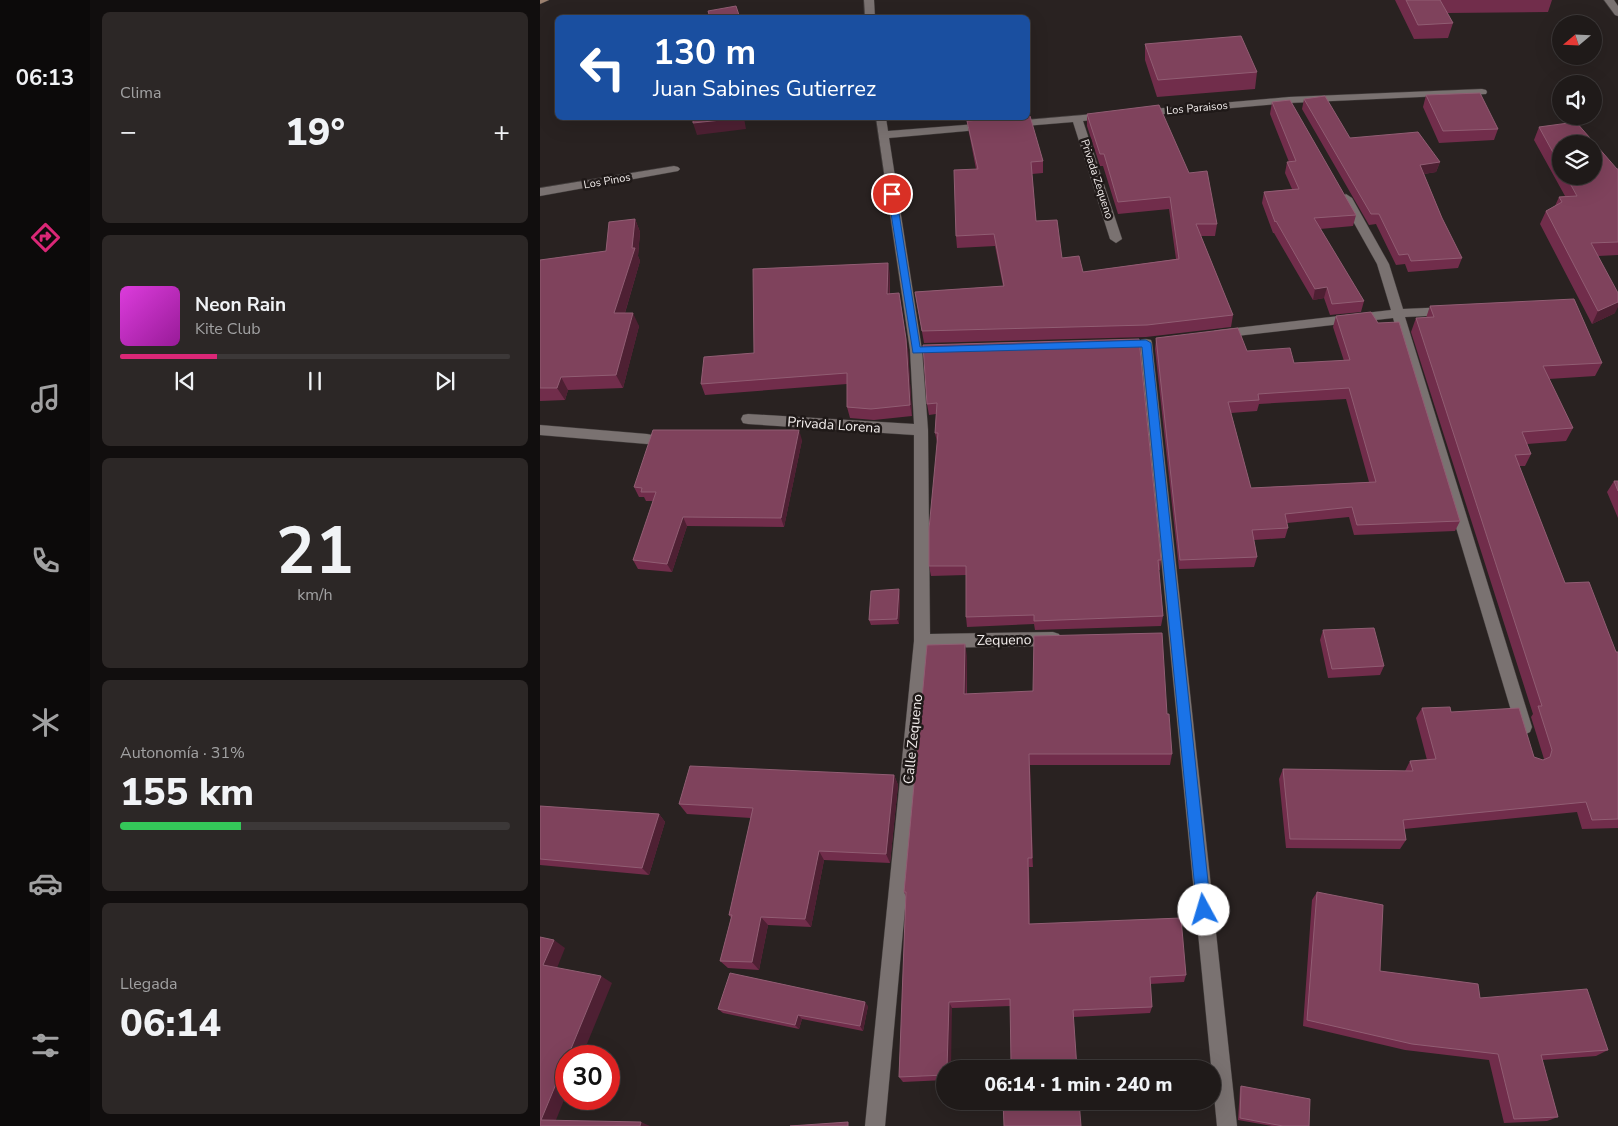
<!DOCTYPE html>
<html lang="es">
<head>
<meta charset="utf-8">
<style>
	:root { --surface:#1f1a19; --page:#2c2726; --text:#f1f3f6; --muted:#a1a1a2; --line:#3c3838; --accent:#db2777 }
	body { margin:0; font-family:"Nunito Sans",sans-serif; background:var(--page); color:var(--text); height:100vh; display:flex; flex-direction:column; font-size:19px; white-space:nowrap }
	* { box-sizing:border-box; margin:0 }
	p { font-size:16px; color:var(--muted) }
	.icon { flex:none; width:28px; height:28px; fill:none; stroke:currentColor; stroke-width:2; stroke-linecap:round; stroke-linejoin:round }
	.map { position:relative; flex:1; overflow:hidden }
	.drawer { display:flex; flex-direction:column; gap:12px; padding:12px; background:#110e0e; width:450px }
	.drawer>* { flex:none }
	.banner { position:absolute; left:15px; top:15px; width:475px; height:105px; border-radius:8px; box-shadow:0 5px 20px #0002,0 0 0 1px var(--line); background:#1a4fa0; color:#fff; overflow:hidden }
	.needle { width:32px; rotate:251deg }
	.buttons { position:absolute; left:1012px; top:15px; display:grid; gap:10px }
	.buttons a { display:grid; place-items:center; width:50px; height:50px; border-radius:50%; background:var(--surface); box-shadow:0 5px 20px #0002,0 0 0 1px var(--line); font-size:25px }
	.speed { position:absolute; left:15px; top:1045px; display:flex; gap:10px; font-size:25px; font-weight:700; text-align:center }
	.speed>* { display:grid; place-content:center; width:65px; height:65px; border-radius:50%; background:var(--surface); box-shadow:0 5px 20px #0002,0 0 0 1px var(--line); line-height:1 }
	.speed .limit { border:8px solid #d22; background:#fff; color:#111 }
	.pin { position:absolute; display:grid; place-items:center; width:42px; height:42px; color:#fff; margin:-21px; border:2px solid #fff; border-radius:50%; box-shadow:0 1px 5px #0007 }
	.me { position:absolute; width:55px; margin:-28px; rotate:354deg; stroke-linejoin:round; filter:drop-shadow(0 0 4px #0008) }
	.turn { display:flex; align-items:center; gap:18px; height:105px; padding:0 15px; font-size:22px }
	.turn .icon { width:65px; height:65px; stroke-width:2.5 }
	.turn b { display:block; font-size:35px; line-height:42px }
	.big { font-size:38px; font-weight:800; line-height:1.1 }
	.drawer .tile { flex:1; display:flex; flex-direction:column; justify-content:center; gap:8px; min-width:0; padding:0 18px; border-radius:8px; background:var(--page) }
	.drawer .dial { align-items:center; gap:0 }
	.dial b { font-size:65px; line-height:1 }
	.song { display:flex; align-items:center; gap:15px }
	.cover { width:60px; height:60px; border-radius:8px; background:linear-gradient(135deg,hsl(300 70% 55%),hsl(300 70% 35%)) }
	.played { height:5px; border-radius:2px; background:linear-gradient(90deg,var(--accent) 25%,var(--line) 25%) }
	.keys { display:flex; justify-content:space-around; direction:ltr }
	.heat { display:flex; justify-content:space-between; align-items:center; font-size:28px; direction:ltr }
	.charge { height:8px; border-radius:4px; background:linear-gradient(90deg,#34c759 31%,var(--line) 0) }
	.trip { position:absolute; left:396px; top:1060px; width:285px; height:50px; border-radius:25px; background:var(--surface); box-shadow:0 5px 20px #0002,0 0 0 1px var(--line); font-weight:800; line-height:50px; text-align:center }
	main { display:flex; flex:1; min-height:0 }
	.menu { display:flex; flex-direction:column; width:90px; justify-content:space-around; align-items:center; background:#0c0a0a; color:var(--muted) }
	.menu .icon { width:35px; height:35px }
	.menu .current { color:var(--accent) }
	.menu b { font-size:22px; color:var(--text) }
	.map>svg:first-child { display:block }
</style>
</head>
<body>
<main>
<nav class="menu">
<b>06:13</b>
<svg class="icon current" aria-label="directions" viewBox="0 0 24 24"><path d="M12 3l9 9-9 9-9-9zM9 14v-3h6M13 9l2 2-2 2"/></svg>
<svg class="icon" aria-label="music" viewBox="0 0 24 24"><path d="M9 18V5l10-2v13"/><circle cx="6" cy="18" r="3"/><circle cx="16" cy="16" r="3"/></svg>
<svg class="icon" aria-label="phone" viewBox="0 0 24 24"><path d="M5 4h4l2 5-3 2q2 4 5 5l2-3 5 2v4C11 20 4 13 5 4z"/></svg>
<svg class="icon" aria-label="climate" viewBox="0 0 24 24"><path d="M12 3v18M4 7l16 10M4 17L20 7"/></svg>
<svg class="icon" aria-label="car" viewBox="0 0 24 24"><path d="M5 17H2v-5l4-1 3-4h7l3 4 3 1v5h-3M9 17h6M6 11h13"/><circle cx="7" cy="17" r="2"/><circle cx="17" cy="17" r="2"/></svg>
<svg class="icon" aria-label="filters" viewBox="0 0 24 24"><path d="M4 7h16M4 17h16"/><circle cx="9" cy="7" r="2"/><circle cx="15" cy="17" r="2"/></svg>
</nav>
<section class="drawer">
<div class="tile"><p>Clima</p>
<div class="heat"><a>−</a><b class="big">19°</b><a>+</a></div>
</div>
<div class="tile">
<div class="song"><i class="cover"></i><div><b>Neon Rain</b><p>Kite Club</p></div></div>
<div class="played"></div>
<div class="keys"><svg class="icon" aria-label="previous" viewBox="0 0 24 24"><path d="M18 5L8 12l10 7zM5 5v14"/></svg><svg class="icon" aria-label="pause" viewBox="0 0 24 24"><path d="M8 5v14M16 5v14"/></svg><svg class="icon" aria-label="next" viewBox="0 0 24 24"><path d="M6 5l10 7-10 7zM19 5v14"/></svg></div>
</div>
<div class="tile dial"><b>21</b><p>km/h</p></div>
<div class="tile"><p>Autonomía · 31%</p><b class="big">155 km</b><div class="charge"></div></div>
<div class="tile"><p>Llegada</p><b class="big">06:14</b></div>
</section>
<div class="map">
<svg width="1078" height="1126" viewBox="0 0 1078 1126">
	<rect width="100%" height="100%" fill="#292221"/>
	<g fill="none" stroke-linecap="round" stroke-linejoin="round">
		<g stroke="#423d3c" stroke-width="1">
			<path id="street" d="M 324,0 L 334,0 L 335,18 L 325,18 Z
				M 1064,0 L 1074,0 L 1078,6 L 1078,16 L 1075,15 Z
				M 942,89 L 946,90 L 947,92 L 946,94 L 749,103 L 601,116 L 596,113 L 601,110 L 749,97 Z
				M 566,113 L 571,116 L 570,118 L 543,121 L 582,239 L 576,243 L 570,239 L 533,122 L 472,127 L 467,124 L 472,121 Z
				M 336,118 L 346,118 L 348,131 L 449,123 L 454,126 L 449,129 L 349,138 L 382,350 L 388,430 L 390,634 L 513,632 L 519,634 L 521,639 L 519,644 L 513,646 L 389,648 L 345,1126 L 325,1126 L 374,641 L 374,435 L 208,424 L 203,423 L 201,419 L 203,415 L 208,414 L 374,424 L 370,350 Z
				M 134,166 L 138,167 L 140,169 L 138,171 L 0,196 L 0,188 Z
				M 806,194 L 812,198 L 849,264 L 863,309 L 908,307 L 914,311 L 908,315 L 865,317 L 992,727 L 990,732 L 984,735 L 978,732 L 976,727 L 853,318 L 679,338 L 674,337 L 673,334 L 674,331 L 679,330 L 851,310 L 837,264 L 800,198 Z
				M 606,339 L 611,340 L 612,343 L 697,1126 L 677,1126 L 600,343 L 601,340 Z
				M 0,425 L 107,434 L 112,435 L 114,439 L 112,443 L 107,444 L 0,435 Z"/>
		</g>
		<g stroke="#423d3c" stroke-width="1">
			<path id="secondary" d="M 0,0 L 9,0 L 0,4 Z"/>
		</g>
		<use href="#street" fill="#7a7271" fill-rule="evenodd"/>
		<use href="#secondary" fill="#9b806f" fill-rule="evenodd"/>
	</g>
	<path fill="#712d4b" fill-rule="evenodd" d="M 855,0 L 1012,0 L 1008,12 L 907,13 L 913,23 L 908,38 L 874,39 Z
		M 605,44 L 717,72 L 715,89 L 617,97 L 605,60 Z
		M 886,95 L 958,129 L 954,140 L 899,143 L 883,107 Z
		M 764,99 L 810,138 L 900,162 L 896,172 L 884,174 L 902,218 L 922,258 L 918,268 L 868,272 L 865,264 L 856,265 L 836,224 L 829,225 L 762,109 Z
		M 732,102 L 816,215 L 813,226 L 780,229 L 824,301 L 821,312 L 790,315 L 784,298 L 773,300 L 734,233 L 733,233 L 722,203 L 724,192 L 752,189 L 745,173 L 747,162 L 749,162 L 730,114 Z
		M 547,114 L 649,173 L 677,224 L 675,236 L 661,236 L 693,315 L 691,327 L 606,337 L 384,343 L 375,292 L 463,286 L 455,246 L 417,248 L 416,236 L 436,169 L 429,133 L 427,121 L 503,161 L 503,173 L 492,174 L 496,221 L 522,258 L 543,272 L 636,259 L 629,209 L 578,214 L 563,166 L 560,166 L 547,126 Z
		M 999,127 L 1077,169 L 1078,169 L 1078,255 L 1058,256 L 1075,313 L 1052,324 L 1000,224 L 1006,211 L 1015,206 L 1019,197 L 1025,196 L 994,140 ZM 1021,144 L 1054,176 L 1021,176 Z
		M 95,219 L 100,232 L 98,256 L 100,261 L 85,313 L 99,326 L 83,388 L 28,390 L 25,400 L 0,401 L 0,260 L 66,251 Z
		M 350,274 L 350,294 L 368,350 L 372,416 L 334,420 L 310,418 L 307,407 L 307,384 L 165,395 L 161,384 Z
		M 890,306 L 1062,363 L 1055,376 L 1009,379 L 1033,428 L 1026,441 L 987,444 L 991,454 L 985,466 L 979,466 L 1025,583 L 1076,652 L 1078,652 L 1078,828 L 1042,829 L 1037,812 L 864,829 L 866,840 L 860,849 L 746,848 L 739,779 L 743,769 L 865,771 L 870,761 L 887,760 L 876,718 L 882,708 L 911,712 L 994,757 L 1003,760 L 1004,759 L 991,717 L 993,714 L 871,332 L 876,318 L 886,318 Z
		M 796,316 L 920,521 L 915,531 L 814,535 L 809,517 L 747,523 L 748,528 L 745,538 L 714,540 L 717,557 L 714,567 L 639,569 L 615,349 L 616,338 L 707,351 L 754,363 L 804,361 L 793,327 ZM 806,399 L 829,482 L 711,488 L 691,413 L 717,411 L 719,404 Z
		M 383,345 L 621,560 L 620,570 L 619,570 L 623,616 L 621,626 L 495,630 L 494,624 L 427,627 L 426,617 L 426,575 L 391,576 L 389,566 L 397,442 L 395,433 L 396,414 L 389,415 L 387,404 Z
		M 262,440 L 244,527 L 147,526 L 132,572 L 98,569 L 93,560 L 113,501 L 106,501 L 104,497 L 99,497 L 94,487 Z
		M 1074,481 L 1078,481 L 1078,518 L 1067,492 Z
		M 360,594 L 359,624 L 331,625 L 329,620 Z
		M 783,630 L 844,666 L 840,675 L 788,678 L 780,640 Z
		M 427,656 L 427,694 L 627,714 L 632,754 L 630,765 L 490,765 L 493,867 L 489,867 L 490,924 L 646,975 L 644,982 L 610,984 L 612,1007 L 610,1013 L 534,1017 L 471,1063 L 471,1006 L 412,1008 L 405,1069 L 405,1080 L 363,1082 L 359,1077 L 366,897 L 364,892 Z
		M 354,775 L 358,785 L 350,863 L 284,860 L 271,927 L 228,925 L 219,970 L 188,968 L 180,961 L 191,918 L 189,915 L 211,818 L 147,814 L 139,804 Z
		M 0,806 L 119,814 L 125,822 L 109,875 L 0,865 Z
		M 777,892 L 840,971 L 940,998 L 1068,1050 L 1056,1056 L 1002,1060 L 1018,1117 L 1007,1121 L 964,1123 L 949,1060 L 865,1050 L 763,1026 L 772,900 Z
		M 328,1006 L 323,1031 L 262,1019 L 259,1029 L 183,1013 L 178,1009 Z
		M 701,1086 L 769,1126 L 732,1126 L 698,1120 L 700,1088 Z"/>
	<path fill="#4e2033" d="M 200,118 L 204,118 L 206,129 L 157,135 L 153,123 Z
		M 900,162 L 896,172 L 877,175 L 880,165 Z
		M 95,219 L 100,232 L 98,256 L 100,261 L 81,326 L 74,313 L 92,248 Z
		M 348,263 L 350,274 L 349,305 L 347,294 Z
		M 787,287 L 784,298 L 773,300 L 775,289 Z
		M 1078,302 L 1078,307 L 1075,313 L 1052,324 L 1058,311 Z
		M 361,304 L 368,350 L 372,416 L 370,405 Z
		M 93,313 L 99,326 L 83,388 L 76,375 Z
		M 21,377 L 28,390 L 25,400 L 17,388 Z
		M 259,430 L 262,440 L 244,527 L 241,518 Z
		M 143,517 L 147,526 L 132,572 L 127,564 Z
		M 359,589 L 360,594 L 359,624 L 357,619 Z
		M 425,644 L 427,656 L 426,705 L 424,694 Z
		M 489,754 L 490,765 L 493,867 L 492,858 Z
		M 354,775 L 358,785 L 350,863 L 346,854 Z
		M 119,814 L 125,822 L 109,875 L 102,868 Z
		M 279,851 L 284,860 L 271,927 L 265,919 Z
		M 488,858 L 489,867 L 490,932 L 489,924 Z
		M 221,917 L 228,925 L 219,970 L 212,962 Z
		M 14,940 L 25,948 L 15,973 L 3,965 Z
		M 61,976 L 72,983 L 42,1056 L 28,1056 Z
		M 325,1002 L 328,1006 L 323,1031 L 320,1026 Z
		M 409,1002 L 412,1008 L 411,1069 L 407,1069 Z
		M 258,1015 L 262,1019 L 259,1029 L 255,1025 Z
		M 26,1060 L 26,1095 L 14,1125 L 1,1120 Z
		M 101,1122 L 110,1126 L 100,1126 Z"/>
	<path fill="#7f425c" stroke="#915d73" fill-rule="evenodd" d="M 866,0 L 900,0 L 913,23 L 878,25 Z
		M 196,6 L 200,18 L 170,18 L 168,11 Z
		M 701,36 L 717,72 L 618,80 L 605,44 Z
		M 940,93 L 958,129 L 903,131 L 886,95 Z
		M 785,96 L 810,138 L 878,132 L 900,162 L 880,165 L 902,218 L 922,258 L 871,261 L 868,254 L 859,255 L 839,214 L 831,214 L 764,99 Z
		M 750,100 L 816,215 L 774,218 L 824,301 L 792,304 L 787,287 L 775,289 L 736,221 L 735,222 L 724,192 L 759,189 L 747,162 L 756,161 L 732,102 Z
		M 619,105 L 649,173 L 667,171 L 677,224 L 656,224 L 693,315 L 607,325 L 382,331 L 375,292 L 464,286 L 454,234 L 416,236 L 414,170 L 438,169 L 427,121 L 469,118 L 488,118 L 488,116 L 490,116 L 503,161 L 491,162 L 496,221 L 517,220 L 522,258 L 539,256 L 543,272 L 639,259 L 630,197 L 578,202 L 564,154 L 560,154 L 547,114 Z
		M 153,118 L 200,118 L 153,123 Z
		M 1036,122 L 1077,169 L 1078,169 L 1078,242 L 1051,243 L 1078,293 L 1078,302 L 1058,311 L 1006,211 L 1022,202 L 1019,197 L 1037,196 L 1026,176 L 1054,176 L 1054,144 L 1021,144 L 1021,167 L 999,127 Z
		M 95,219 L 92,248 L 95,248 L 74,313 L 93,313 L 76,375 L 21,377 L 17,388 L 0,388 L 0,260 L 66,251 L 69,222 Z
		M 348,263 L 347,294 L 359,293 L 366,339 L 370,405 L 331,409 L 307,407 L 307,373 L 161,384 L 164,357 L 214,353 L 213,269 Z
		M 1034,299 L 1062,363 L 1003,366 L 1033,428 L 982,432 L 991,454 L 975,455 L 1025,583 L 1049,582 L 1076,652 L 1078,652 L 1078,819 L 1052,820 L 1046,802 L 863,820 L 866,840 L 750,839 L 743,769 L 873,771 L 870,761 L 896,759 L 882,708 L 910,707 L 911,712 L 979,708 L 994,757 L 1003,760 L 1010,757 L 1012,750 L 998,706 L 1002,706 L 876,318 L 894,317 L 890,306 Z
		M 831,312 L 838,323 L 859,322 L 920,521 L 817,525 L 812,507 L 745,514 L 748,528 L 712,530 L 717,557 L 640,560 L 616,338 L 698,328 L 707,351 L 750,348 L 754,363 L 810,360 L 796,316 ZM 809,388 L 836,482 L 711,488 L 688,402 L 719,400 L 718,394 Z
		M 599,339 L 621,560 L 618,560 L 623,616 L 494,621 L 494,615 L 426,617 L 426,566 L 389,566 L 389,529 L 398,433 L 395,433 L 397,403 L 387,404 L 383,345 Z
		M 113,430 L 259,430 L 241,518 L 143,517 L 127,564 L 93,560 L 116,492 L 101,492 L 102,488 L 94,487 Z
		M 1074,481 L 1078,481 L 1078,491 Z
		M 359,589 L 357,619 L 329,620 L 331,591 Z
		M 834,628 L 844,666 L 792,669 L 783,630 Z
		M 622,633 L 627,714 L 629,714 L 632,754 L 489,754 L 492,858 L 488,858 L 489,924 L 641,918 L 646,975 L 610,977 L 612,1007 L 533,1010 L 537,1069 L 462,1069 L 462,1064 L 471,1063 L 470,999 L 409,1002 L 407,1069 L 405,1069 L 405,1075 L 359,1077 L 366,892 L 364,892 L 387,645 L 425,644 L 424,694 L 493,691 L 494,636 Z
		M 150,766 L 354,775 L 346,854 L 279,851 L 265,919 L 221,917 L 212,962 L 180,961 L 192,915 L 189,915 L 213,808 L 139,804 Z
		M 0,806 L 119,814 L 102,868 L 0,859 Z
		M 777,892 L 843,905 L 840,971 L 938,984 L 940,998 L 1047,989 L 1068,1050 L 1001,1055 L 1018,1117 L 974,1119 L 958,1054 L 872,1044 L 767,1020 Z
		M 0,937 L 14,940 L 3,965 L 61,976 L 28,1056 L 26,1056 L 26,1060 L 1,1120 L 101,1122 L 100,1126 L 0,1126 Z
		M 190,973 L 325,1002 L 320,1026 L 258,1015 L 255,1025 L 178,1009 Z
		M 701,1086 L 770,1099 L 769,1126 L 743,1126 L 700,1118 Z
		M 463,1101 L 539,1101 L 541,1126 L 464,1126 Z
		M 308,1122 L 308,1126 L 250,1126 Z"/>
	<path fill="#1a73e8" stroke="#114b97" d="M 352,191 L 356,194 L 380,347 L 606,340 L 611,343 L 671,910 L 669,915 L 664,917 L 659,915 L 657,910 L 602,347 L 373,353 L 348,194 Z"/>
	<g text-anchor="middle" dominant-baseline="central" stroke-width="5" stroke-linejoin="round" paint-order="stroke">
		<g font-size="11" fill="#f2edec" stroke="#1f1918">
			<text transform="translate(657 108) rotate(-5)">Los Paraisos</text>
			<text transform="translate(557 179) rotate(72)">Privada Zequeno</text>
			<text transform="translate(67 181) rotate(-10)">Los Pinos</text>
		</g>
		<g font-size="14" fill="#f2edec" stroke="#1f1918">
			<text transform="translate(294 425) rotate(4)">Privada Lorena</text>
			<text transform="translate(464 640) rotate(-1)">Zequeno</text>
			<text transform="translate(373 739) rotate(-84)">Calle Zequeno</text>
		</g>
	</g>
</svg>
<div class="buttons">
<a><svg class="needle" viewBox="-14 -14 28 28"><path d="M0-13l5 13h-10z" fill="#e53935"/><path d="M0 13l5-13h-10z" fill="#a1a1a2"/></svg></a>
<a><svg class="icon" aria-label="sound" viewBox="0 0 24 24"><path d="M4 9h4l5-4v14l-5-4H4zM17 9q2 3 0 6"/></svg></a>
<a><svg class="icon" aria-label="layers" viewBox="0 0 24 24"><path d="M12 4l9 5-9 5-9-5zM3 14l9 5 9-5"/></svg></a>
</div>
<div class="speed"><div class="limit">30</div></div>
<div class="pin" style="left:352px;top:194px;background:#d93025"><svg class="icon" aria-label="arrive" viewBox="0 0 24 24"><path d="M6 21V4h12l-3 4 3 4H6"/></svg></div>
<svg class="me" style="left:664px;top:910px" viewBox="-20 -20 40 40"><circle r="19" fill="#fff"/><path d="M0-13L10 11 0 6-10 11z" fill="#1a73e8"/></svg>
<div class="trip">06:14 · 1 min · 240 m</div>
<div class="banner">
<div class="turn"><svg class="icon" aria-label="left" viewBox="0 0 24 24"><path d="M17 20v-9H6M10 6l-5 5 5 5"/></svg><div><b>130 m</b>Juan Sabines Gutierrez</div></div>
</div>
</div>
</main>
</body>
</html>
